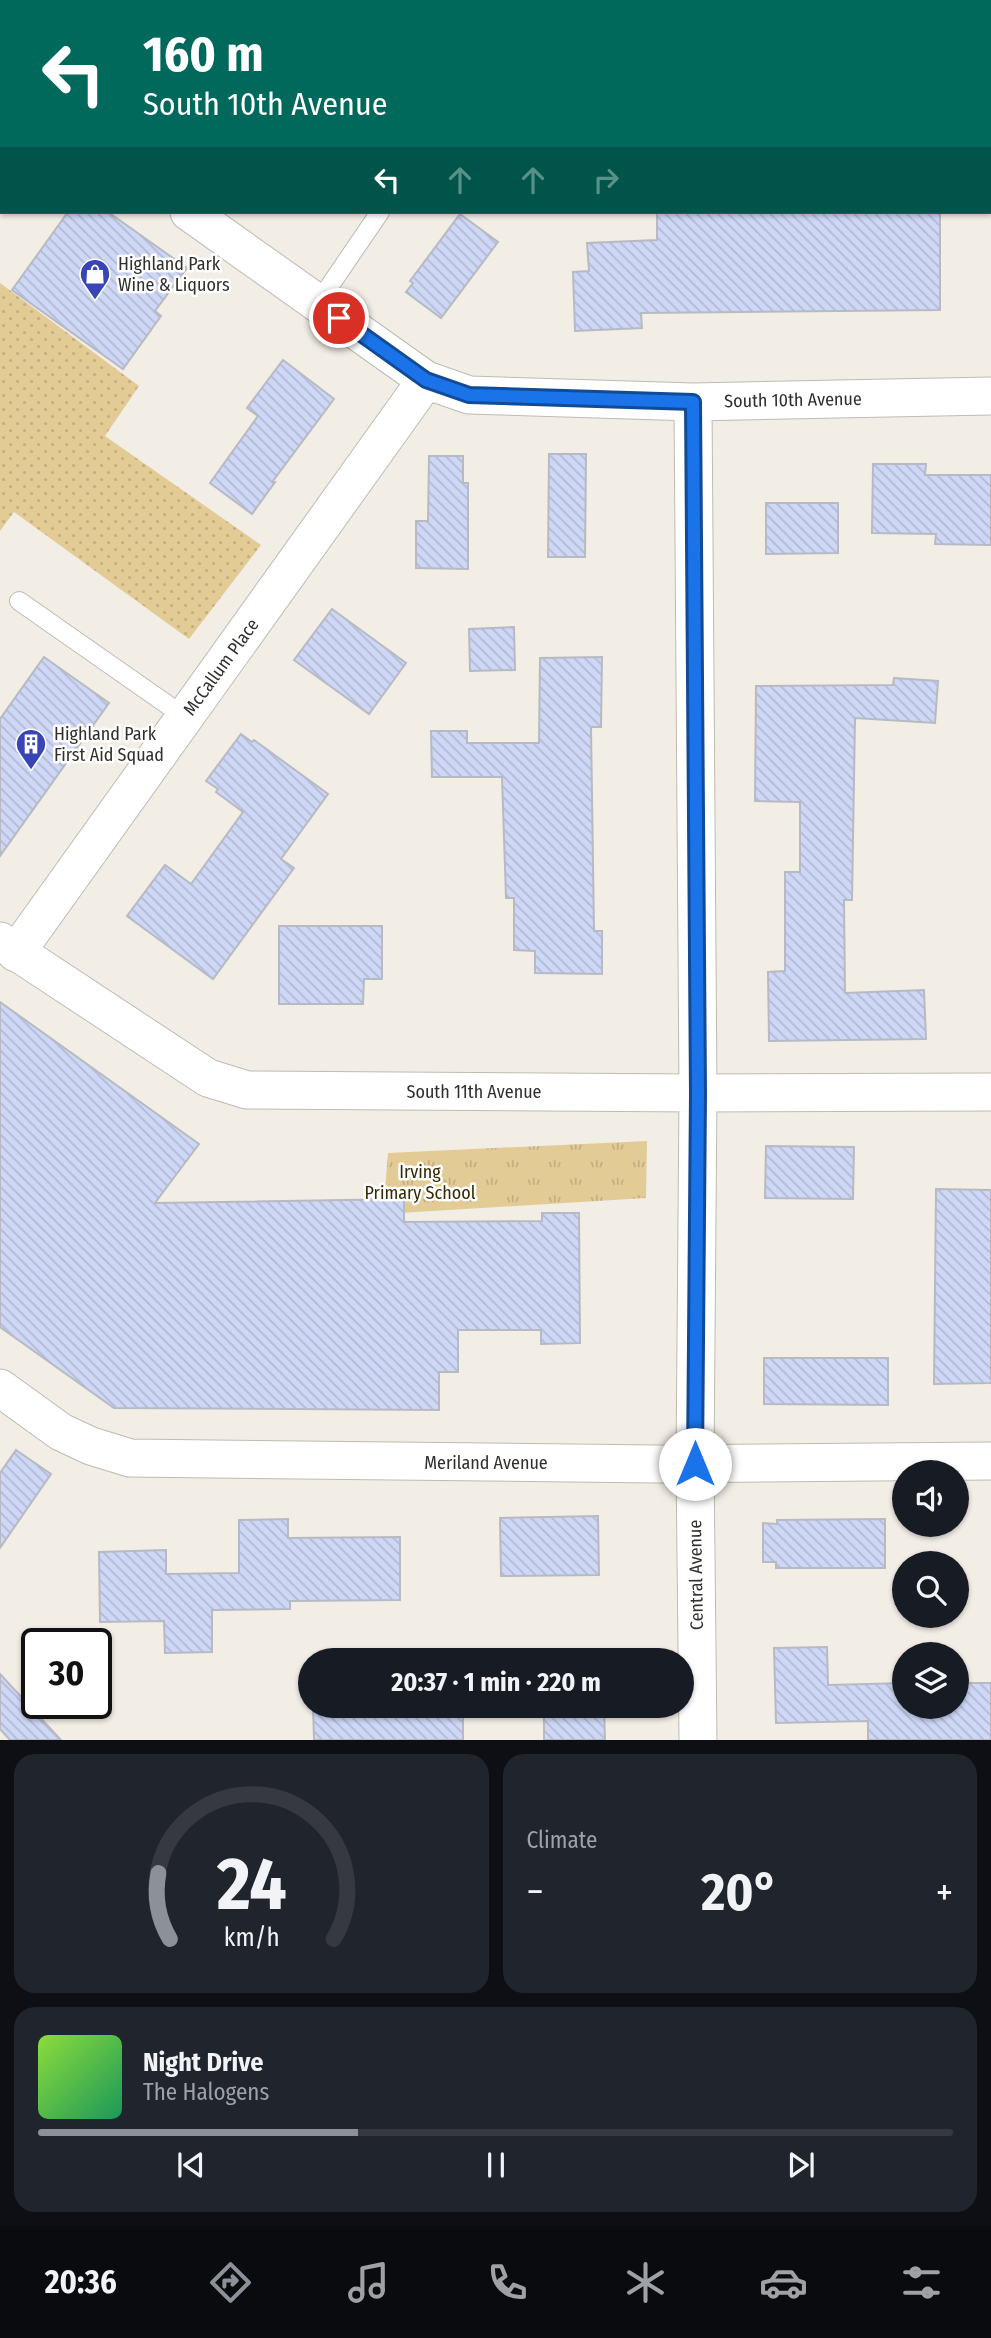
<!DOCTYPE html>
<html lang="en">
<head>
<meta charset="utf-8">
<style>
	:root { --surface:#171b24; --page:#20242c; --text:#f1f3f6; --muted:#9ea1a6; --line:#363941; --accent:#8c9099 }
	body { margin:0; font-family:"Fira Sans Condensed",sans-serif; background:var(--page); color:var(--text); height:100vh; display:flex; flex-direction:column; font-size:26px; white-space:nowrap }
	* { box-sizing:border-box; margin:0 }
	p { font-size:23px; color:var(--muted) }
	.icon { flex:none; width:38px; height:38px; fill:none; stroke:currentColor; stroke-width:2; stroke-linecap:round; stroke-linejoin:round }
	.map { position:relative; height:1740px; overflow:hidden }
	.drawer { display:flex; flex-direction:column; gap:14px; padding:14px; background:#0d0f14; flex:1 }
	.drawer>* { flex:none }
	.banner { position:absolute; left:0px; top:0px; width:992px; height:214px; box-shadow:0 2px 5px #0004; background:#00695c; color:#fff; overflow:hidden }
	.controls { position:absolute; left:892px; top:1460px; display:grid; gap:14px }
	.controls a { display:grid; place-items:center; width:77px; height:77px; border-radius:50%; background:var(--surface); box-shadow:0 2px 5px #0004; font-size:35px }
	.speed { position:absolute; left:21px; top:1628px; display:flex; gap:14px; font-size:35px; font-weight:700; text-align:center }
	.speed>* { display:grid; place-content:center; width:91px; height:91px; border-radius:50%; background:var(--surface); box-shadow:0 2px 5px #0004; line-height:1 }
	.speed .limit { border:4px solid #111; border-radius:10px; background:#fff; color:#111 }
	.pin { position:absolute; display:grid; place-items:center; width:60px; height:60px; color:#fff; margin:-30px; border:4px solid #fff; border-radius:50%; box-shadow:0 2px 7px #0007 }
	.me { position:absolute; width:77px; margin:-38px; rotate:0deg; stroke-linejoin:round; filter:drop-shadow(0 0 5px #0008) }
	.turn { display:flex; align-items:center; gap:24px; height:147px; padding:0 28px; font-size:32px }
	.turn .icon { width:91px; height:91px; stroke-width:2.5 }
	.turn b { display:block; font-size:49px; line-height:60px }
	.lanes { display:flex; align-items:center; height:66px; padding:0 28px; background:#0003; justify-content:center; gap:35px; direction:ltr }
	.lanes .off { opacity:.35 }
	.big { font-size:52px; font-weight:700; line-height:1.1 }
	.drawer .tile { flex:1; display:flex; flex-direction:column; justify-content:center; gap:10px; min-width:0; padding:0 24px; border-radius:21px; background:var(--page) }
	.drawer .dial { align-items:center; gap:0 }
	.dial svg { height:182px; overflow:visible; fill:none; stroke:var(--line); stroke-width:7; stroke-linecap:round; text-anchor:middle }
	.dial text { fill:var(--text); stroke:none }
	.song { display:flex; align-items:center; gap:21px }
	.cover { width:84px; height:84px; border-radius:10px; background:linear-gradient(135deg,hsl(90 70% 55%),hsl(150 70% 35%)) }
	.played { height:7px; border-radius:4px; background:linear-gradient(90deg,var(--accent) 35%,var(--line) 35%) }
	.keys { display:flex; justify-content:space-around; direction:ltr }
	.heat { display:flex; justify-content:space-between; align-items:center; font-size:38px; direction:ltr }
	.drawer .tiles { flex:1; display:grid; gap:14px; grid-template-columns:1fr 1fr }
	.tile:last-child { grid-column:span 2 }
	.trip { position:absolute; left:298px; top:1648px; width:396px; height:70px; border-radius:35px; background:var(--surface); box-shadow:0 2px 5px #0004; font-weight:700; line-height:70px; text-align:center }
	.tab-bar { display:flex; height:112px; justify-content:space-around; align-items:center; background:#090b0e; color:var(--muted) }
	.tab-bar .icon { width:49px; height:49px }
	.tab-bar .selected { color:var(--accent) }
	.tab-bar b { font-size:32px; color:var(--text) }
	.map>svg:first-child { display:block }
</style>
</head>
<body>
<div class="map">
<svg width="991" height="1740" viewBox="0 0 991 1740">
	<defs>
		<pattern id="grass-dots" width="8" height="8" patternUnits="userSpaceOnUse" patternTransform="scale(1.75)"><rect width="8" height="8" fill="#e3cb95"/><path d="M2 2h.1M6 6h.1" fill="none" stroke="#c3af81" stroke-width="1.8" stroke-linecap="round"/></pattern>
		<pattern id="park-tufts" width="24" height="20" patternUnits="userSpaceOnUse" patternTransform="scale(1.75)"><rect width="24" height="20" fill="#e3cb95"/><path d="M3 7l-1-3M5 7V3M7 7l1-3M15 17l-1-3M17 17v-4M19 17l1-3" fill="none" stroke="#c3af81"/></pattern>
		<pattern id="building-back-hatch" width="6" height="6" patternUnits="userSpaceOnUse" patternTransform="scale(1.75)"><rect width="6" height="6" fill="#ced7f6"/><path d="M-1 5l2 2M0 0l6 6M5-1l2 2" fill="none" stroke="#b1b9d3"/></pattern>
	</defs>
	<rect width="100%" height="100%" fill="#f2eee6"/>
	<path fill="url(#grass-dots)" d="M 0,283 L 139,386 L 105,436 L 261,545 L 189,639 L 14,512 L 0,531 Z"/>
	<path fill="url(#park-tufts)" d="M 647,1141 L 646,1198 L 383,1214 L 388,1153 Z"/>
	<path fill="url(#building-back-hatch)" stroke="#b7bac2" stroke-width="2" d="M 68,212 L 108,212 L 187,268 L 155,311 L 161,316 L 123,369 L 12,290 Z
		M 657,212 L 940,212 L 940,310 L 641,313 L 642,328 L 575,331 L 573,272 L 589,271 L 587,243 L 657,240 Z
		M 460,214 L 498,242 L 441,318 L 406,292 L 413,283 L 410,281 Z
		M 283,360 L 334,399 L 273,481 L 275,482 L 252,514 L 210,483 L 258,416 L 247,408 Z
		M 549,454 L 586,454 L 585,557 L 548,557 Z
		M 429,456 L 463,456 L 463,483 L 468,483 L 468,569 L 416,568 L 416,521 L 428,521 Z
		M 873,464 L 926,464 L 925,475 L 991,475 L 991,545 L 935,544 L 936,534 L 872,533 Z
		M 766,503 L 838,503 L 838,553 L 766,554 Z
		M 332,609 L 406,663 L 369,714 L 294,660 Z
		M 514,627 L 515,670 L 470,671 L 469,629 Z
		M 44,657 L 109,703 L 0,856 L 0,719 Z
		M 602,657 L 601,727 L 591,727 L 594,931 L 602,931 L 602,974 L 535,973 L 535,951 L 514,950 L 514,898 L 506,898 L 502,777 L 432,777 L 431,731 L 467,731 L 467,743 L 539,743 L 540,658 Z
		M 894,678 L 938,681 L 935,723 L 855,718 L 852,900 L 844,900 L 845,993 L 924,990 L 926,1039 L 769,1041 L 768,972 L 785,971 L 785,872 L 800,872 L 800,802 L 755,801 L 756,686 L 893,685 Z
		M 241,734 L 252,742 L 254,740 L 328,794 L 281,859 L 294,868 L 213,979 L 127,916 L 165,865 L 191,884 L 243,812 L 216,792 L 218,789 L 206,781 Z
		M 279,926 L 382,926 L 382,979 L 364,979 L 363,1004 L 279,1004 Z
		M 0,1002 L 199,1144 L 155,1203 L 404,1199 L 404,1222 L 542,1221 L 542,1213 L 579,1213 L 580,1343 L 541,1344 L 541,1330 L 458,1330 L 458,1372 L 439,1372 L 439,1410 L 114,1408 L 0,1327 Z
		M 766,1146 L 854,1147 L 853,1199 L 765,1198 Z
		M 936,1189 L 991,1190 L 991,1383 L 934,1384 Z
		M 764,1358 L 888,1358 L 888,1405 L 764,1404 Z
		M 16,1450 L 51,1474 L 0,1548 L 0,1473 Z
		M 598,1516 L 599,1575 L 501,1576 L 500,1518 Z
		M 288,1519 L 288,1538 L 400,1537 L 400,1600 L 290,1601 L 290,1609 L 212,1610 L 212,1652 L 165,1653 L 164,1621 L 100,1622 L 99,1552 L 166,1550 L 166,1574 L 239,1573 L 239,1520 Z
		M 885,1519 L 885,1568 L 776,1568 L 776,1562 L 763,1562 L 763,1523 L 777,1524 L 777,1520 Z
		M 827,1647 L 828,1685 L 905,1683 L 905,1706 L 957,1706 L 957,1683 L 991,1683 L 991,1740 L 868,1740 L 868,1721 L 776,1723 L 774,1648 Z
		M 603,1651 L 604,1661 L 543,1661 L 543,1652 Z
		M 0,1674 L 61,1740 L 10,1740 L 0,1729 Z
		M 313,1706 L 463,1706 L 463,1740 L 314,1740 Z
		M 544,1706 L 604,1706 L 605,1740 L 544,1740 Z"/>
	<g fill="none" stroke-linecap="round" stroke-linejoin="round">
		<g stroke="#bfbbb3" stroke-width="20">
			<path id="lane" d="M 318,303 L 380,212
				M 19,601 L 185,717"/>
		</g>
		<g stroke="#bfbbb3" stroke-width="39">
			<path id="street" d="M 189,212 L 426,380 L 469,395 L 693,402 L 991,396
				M 693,402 L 698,1093 L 695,1464 L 698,1740
				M 0,941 L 208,1078 L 247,1090 L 698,1093 L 991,1092
				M 16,953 L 426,380
				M 0,1388 L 61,1432 L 91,1446 L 130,1458 L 656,1464 L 991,1461"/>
		</g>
		<g stroke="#bfbbb3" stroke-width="41">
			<path id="secondary" d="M 121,2 L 122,0
				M 0,169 L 2,167"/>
		</g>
		<use href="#lane" stroke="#fff" stroke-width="18"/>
		<use href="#street" stroke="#fff" stroke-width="37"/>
		<use href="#secondary" stroke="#eae1cc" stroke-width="38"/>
	</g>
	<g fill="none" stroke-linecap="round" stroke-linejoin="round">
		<g stroke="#114b97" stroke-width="18">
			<path id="route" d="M 339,318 L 426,380 L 469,395 L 693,402 L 698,1093 L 695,1464"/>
		</g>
		<use href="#route" stroke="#1a73e8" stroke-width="12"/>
	</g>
	<defs>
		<g id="shop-pin" transform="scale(1.575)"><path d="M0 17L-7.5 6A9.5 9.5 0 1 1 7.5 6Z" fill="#3745b7" stroke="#fff"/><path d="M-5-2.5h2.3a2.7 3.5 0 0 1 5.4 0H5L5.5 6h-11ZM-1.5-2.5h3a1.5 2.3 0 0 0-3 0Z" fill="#fff"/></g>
		<g id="building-pin" transform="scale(1.575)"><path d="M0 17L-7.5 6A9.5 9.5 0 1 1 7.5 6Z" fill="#3745b7" stroke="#fff"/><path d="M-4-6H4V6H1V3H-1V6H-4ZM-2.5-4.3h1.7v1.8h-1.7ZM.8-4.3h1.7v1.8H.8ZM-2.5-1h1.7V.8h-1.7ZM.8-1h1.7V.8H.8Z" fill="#fff"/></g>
	</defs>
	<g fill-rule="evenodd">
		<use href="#shop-pin" x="95" y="274"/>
		<use href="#building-pin" x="31" y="744"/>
	</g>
	<g text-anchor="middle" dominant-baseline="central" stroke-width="5" stroke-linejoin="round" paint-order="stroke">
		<g font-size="18" fill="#302f2b" stroke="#fff" text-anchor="start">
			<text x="118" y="264">Highland Park<tspan x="118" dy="21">Wine &amp; Liquors</tspan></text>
			<text x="54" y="734">Highland Park<tspan x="54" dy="21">First Aid Squad</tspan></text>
		</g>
		<g font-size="18" fill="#302f2b" stroke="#fff">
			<text transform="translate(793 400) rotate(-1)">South 10th Avenue</text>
			<text transform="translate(221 667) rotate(-54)">McCallum Place</text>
			<text x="474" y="1092">South 11th Avenue</text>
			<text x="486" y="1463">Meriland Avenue</text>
			<text transform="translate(696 1575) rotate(-91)">Central Avenue</text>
		</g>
		<g font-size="18" fill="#372903" stroke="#fff">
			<text x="420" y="1172">Irving<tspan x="420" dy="21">Primary School</tspan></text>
		</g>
	</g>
</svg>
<div class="controls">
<a><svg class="icon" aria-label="sound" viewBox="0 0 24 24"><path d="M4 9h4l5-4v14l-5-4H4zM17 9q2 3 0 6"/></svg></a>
<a><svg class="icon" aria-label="search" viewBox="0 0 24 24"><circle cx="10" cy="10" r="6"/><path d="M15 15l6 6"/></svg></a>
<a><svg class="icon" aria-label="layers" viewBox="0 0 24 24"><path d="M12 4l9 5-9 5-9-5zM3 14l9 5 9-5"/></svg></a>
</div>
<div class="speed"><div class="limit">30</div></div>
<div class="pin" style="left:339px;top:318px;background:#d93025"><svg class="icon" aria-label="arrive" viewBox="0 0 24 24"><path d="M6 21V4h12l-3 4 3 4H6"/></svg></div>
<svg class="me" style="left:695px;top:1464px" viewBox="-20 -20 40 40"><circle r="19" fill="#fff"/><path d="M0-13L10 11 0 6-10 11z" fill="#1a73e8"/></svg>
<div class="trip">20:37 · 1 min · 220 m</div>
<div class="banner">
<div class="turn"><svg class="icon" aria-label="left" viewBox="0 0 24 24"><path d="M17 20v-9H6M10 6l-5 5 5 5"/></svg><div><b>160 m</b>South 10th Avenue</div></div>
<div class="lanes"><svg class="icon" aria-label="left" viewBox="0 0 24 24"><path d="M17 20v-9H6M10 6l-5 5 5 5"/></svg><svg class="icon off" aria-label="ahead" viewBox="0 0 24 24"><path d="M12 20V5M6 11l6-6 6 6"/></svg><svg class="icon off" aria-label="ahead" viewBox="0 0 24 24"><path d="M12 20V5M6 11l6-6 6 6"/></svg><svg class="icon off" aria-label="right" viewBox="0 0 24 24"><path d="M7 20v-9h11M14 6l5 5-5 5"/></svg></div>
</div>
</div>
<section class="drawer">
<div class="tiles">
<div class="tile dial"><svg viewBox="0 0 100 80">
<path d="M14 69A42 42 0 1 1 86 69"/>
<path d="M14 69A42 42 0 0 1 9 40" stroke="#8c9099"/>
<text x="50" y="56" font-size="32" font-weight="700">24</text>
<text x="50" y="72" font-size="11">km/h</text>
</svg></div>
<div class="tile"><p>Climate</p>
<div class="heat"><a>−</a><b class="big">20°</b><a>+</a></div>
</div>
<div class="tile">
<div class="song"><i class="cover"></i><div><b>Night Drive</b><p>The Halogens</p></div></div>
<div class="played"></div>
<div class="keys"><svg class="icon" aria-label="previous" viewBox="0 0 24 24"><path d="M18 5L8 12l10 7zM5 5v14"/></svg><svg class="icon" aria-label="pause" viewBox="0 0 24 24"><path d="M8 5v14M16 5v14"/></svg><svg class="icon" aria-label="next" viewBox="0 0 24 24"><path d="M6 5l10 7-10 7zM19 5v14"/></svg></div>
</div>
</div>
</section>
<nav class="tab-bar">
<b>20:36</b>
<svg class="icon selected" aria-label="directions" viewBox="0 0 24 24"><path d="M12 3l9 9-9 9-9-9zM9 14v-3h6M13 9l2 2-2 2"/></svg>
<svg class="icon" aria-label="music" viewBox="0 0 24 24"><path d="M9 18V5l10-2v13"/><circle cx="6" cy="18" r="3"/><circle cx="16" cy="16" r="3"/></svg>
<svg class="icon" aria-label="phone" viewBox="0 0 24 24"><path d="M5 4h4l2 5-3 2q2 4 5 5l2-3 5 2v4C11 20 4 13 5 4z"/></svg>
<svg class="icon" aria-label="climate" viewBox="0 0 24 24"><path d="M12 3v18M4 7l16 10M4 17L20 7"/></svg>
<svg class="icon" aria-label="car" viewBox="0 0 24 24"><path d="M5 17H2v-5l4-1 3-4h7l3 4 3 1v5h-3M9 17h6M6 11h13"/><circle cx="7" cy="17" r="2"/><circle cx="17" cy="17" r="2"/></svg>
<svg class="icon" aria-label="filters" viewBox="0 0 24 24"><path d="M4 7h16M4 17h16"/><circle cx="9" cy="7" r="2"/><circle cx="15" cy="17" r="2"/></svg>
</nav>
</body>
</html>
